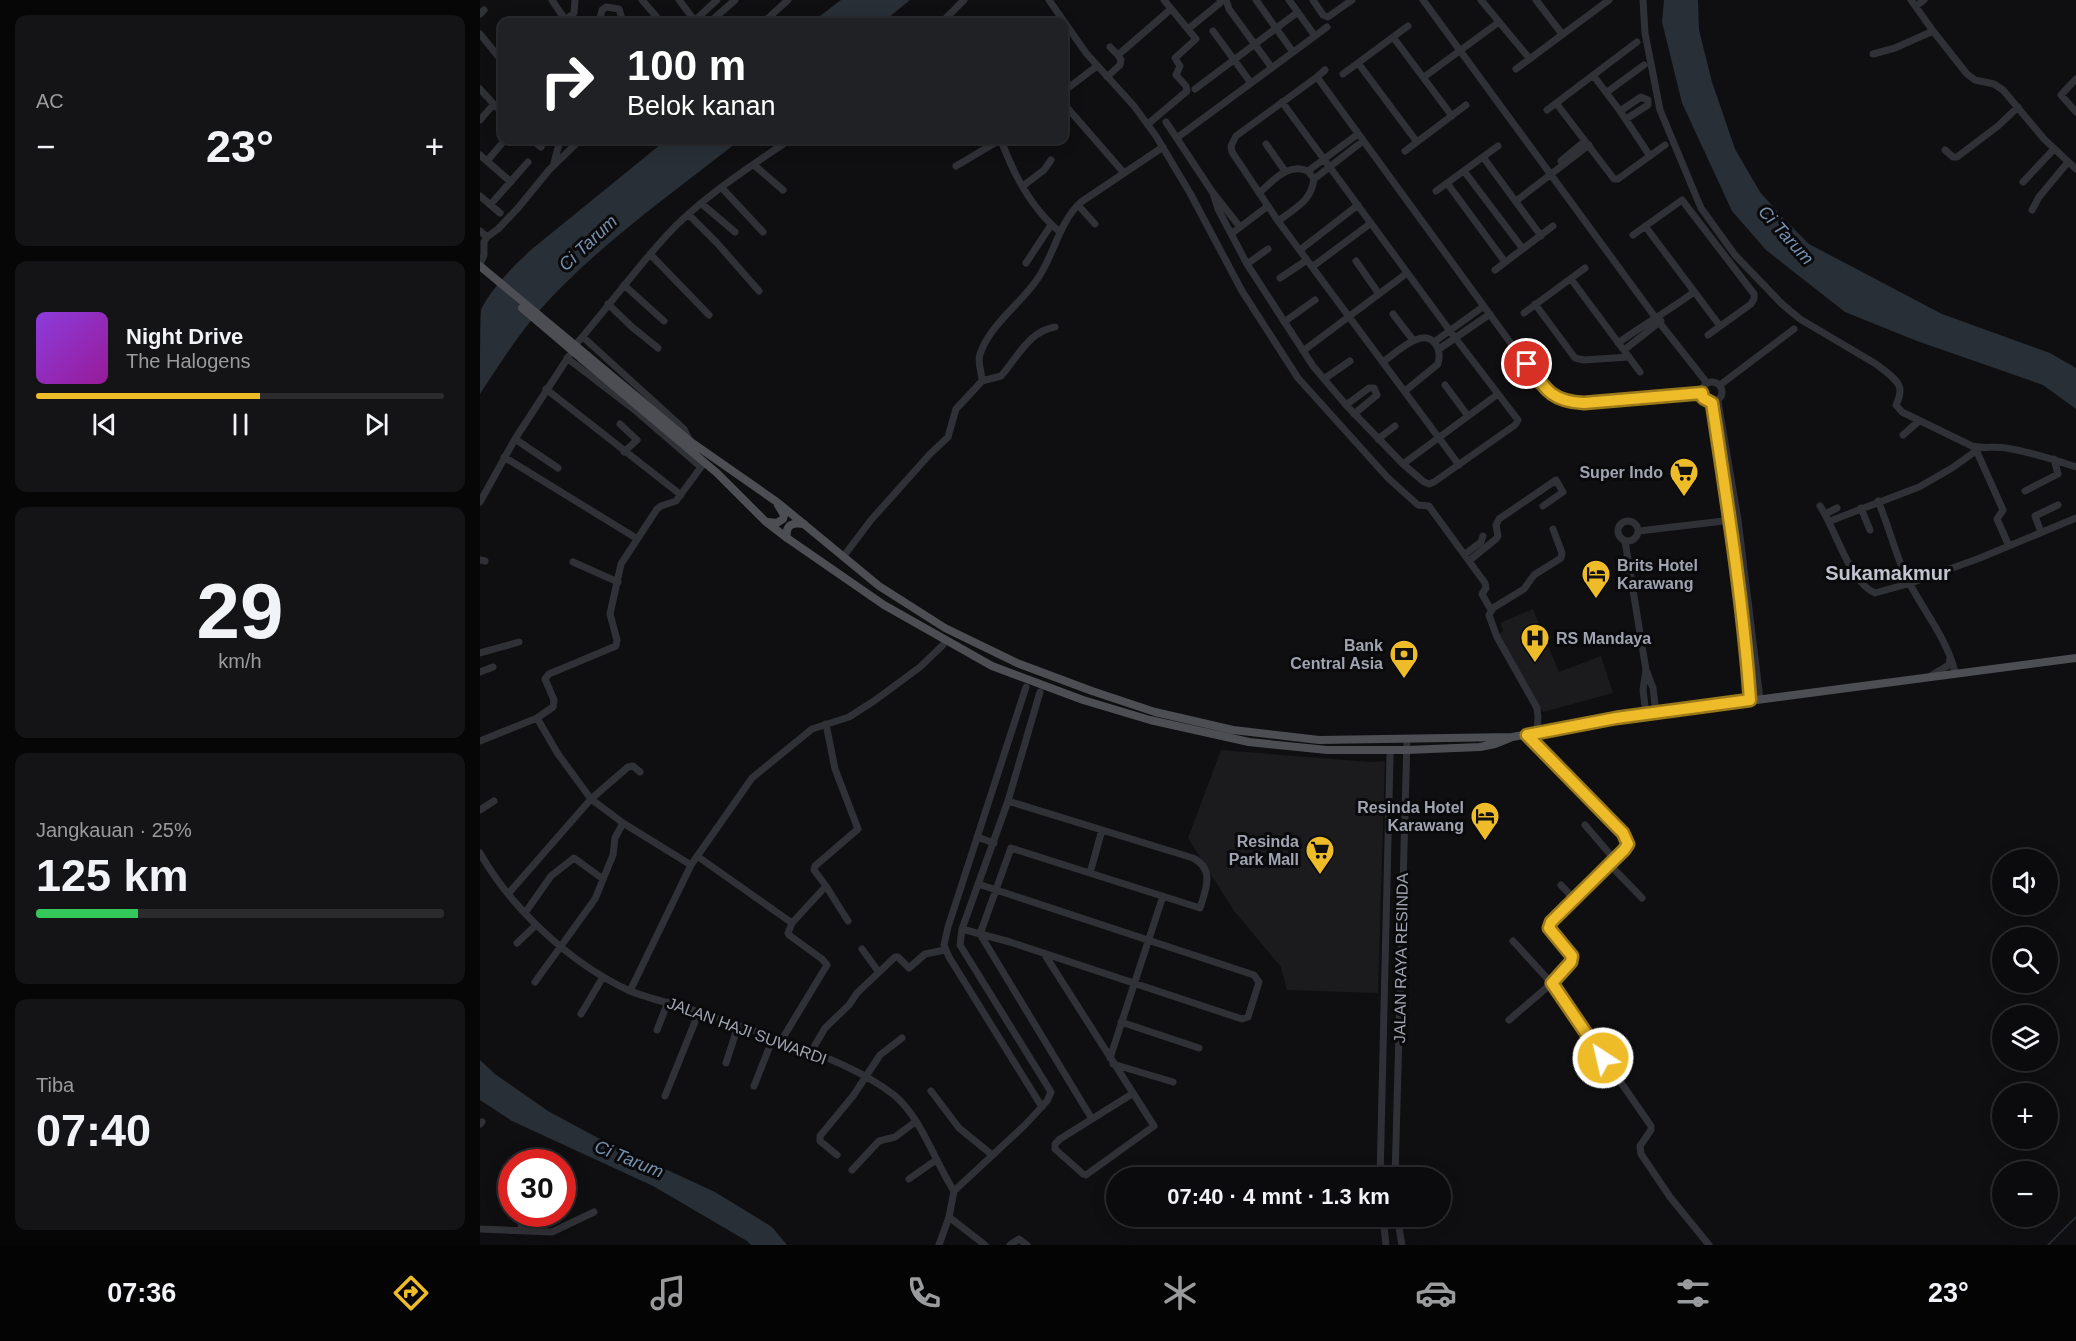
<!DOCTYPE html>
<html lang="id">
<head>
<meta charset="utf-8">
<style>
	:root { --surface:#0b0b0d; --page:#141416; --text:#f1f3f6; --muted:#9a9b9d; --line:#2b2b2e; --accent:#efbc29 }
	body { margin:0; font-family:Arial,sans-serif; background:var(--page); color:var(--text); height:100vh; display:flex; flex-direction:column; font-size:22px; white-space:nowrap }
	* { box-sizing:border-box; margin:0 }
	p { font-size:20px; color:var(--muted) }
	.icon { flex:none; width:33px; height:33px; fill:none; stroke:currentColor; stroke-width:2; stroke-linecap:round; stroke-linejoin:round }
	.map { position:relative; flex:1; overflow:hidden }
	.sheet { display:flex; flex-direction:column; gap:15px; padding:15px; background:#060607; width:480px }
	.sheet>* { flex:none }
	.banner { position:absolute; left:18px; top:18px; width:570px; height:126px; border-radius:12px; box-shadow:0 3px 15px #0003,0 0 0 2px var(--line); background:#202124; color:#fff; overflow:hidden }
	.buttons { position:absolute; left:1512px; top:849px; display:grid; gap:12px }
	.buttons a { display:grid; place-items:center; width:66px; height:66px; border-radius:50%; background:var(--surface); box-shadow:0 3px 15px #0003,0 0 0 2px var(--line); font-size:30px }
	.speed { position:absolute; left:18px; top:1149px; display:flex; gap:12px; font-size:30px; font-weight:700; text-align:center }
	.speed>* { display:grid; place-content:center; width:78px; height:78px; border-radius:50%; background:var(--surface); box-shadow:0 3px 15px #0003,0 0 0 2px var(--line); line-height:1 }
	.speed .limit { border:9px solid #d22; background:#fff; color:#111 }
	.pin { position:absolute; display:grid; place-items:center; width:51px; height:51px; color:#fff; margin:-26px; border:3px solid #fff; border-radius:50%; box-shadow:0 2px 6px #0007 }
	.me { position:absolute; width:66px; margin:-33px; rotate:325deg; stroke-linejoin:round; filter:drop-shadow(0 0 4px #0008) }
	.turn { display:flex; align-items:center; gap:21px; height:126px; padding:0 30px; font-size:27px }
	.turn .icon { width:78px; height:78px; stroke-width:2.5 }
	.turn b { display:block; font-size:42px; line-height:51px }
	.big { font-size:45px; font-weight:700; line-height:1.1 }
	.sheet .widget { flex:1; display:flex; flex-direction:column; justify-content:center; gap:9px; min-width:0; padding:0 21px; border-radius:12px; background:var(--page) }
	.sheet .dial { align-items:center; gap:0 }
	.dial b { font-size:78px; line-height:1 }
	.song { display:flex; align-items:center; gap:18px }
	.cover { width:72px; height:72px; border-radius:9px; background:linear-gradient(135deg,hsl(270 70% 55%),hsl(300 70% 35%)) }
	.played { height:6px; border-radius:3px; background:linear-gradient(90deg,var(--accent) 55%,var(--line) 55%) }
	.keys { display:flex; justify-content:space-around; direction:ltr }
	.heat { display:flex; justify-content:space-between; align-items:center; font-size:33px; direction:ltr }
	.charge { height:9px; border-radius:4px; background:linear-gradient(90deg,#34c759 25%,var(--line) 0) }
	.trip { position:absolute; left:626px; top:1167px; width:345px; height:60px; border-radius:30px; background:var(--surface); box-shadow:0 3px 15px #0003,0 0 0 2px var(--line); font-weight:700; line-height:60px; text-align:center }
	.tabs { display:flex; height:96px; justify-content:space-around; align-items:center; background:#040405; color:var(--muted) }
	.tabs .icon { width:42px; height:42px }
	.tabs .on { color:var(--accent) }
	.tabs b { font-size:27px; color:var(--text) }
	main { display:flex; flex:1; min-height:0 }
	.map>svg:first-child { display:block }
</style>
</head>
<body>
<main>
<section class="sheet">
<div class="widget"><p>AC</p>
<div class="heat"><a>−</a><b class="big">23°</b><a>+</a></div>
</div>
<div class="widget">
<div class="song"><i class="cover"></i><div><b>Night Drive</b><p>The Halogens</p></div></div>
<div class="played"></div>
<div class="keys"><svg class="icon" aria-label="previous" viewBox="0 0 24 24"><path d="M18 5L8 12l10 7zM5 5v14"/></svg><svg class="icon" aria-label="pause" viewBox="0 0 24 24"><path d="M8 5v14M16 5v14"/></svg><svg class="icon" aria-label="next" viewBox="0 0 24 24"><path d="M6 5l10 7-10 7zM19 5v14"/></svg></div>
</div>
<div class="widget dial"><b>29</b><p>km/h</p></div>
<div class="widget"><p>Jangkauan · 25%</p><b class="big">125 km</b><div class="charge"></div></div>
<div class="widget"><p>Tiba</p><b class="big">07:40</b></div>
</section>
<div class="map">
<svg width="1596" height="1245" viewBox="0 0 1596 1245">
	<rect width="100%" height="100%" fill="#0f0f11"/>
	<path fill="#1b1b1e" d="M 1053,609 L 1079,672 L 1121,656 L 1133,693 L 1063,712 L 1017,636 L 1023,631 L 1020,623 Z
		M 741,750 L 890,762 L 905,761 L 898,993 L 807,990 L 801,967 L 754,911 L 708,838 Z"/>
	<path fill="#282f36" d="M 361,0 L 430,0 L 403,22 L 332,22 Z
		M 1184,0 L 1218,0 L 1219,30 L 1232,82 L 1255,149 L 1280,192 L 1304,219 L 1329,244 L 1462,314 L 1570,353 L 1596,368 L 1596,409 L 1563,385 L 1437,341 L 1365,312 L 1286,250 L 1252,211 L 1202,103 L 1182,22 Z
		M 186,140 L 260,140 C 194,192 124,241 67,302 C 41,330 21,362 0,394 C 0,379 0,320 1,310 C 9,291 36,263 52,249 Z
		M 0,1060 L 15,1074 L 68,1111 L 118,1138 L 235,1192 L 292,1227 L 307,1245 L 271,1245 L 267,1241 L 173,1186 L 32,1121 L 0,1100 Z"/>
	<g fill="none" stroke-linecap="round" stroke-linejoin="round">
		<path stroke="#282f36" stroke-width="1.5" d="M 1568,1245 L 1596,1217"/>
		<path stroke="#303136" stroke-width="7" d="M 72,0 L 86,21
			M 162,0 L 181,22
			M 199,0 L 215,21
			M 569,0 L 606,53 L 654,106 L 676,136 L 710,193 L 762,291 L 818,378 L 908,478 L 938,505 L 949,506 L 951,509 L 1005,583 L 1006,588 L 1002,594 L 1011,610
			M 746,0 L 749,9 L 792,68
			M 776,0 L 813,52
			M 833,0 L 843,15 L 848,17 L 872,0
			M 943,0 L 1175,317 L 1227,383
			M 1001,0 L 1049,58
			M 1056,0 L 1082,34
			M 1163,0 L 1165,33 L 1180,110 L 1221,208 L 1255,255 L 1302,304 L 1320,319 L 1396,364 C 1403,370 1420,380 1420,390 C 1420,395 1418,401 1416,405 L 1422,412 L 1492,446 C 1504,449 1514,446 1526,448 C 1550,452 1573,459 1596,467
			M 1431,0 L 1453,31 L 1487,74 L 1495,80 L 1514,84 L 1523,90 L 1564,139 L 1596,169
			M 1436,6 L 1444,0
			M 0,14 L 4,10
			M 287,19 L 308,0
			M 83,22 L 94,13 L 95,0
			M 119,22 L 122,10 L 126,7 L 139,9 L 143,22
			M 213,22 L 237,0
			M 230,22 L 255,0
			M 462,22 L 484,0
			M 708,29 L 740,3 L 740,0
			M 733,31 L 771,83
			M 0,34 L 22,61
			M 835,36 L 847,27
			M 913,37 L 972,116
			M 630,47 L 638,55
			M 1393,54 L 1415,48 L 1453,31
			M 878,63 L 937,142
			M 1036,69 L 1129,0
			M 863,74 L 928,26
			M 1113,75 L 1140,111 L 1170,156
			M 627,77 L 640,65 L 641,60 L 638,55 L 691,9
			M 837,77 L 845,70
			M 944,77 L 1019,22
			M 1596,79 L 1581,95 L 1596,112
			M 0,89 L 22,113
			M 715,89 L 818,12
			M 584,91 L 617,66
			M 1127,92 L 1164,65
			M 1076,103 L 1134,179 L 1138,179 L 1185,145
			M 584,104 L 644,173
			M 1067,110 L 1157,42
			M 1140,111 L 1161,97 L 1168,100 L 1168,105 L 1146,119
			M 0,120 L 13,105
			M 686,122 L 733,193 L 738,209 L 767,264 L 833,366 L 866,405 L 923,464 L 944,482 L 949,484 L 954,482 L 1035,425 L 1038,420 L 970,331 L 802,102
			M 668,124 L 707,91 L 706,86 L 696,75 L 700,66 L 695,58 L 716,39 L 684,0
			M 698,137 L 835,36 L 809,0
			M 53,140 L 61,147
			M 521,140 C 533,173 552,209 580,232
			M 786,144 L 805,171
			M 1465,150 L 1473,157 L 1477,157 L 1518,126 L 1538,107
			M 925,151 L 986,105
			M 0,155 L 31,182
			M 1003,157 L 1061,236
			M 7,161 L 24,141
			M 1081,161 L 1105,141
			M 74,163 L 80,140
			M 274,165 L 303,190
			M 476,166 L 520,140
			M 828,171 L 878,134
			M 984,171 L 1043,249
			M 834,179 L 883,141
			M 1543,182 L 1574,149
			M 967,183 L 1025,262
			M 543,186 L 564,170 L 571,160
			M 242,188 L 283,232
			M 956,191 L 1018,146
			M 779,193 C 793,181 808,162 828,171 L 834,179 C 831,202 815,208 798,221
			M 734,194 L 760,227
			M 0,196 L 20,213
			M 1036,201 L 1109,145
			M 222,204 L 255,232
			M 10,205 L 48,162
			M 598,205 L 615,224
			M 1552,210 L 1559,197 L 1588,162
			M 209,215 L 237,243 L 279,291
			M 1165,226 L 1240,326
			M 0,231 L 7,237
			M 751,234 L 788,206
			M 1153,235 L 1202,200 L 1274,294 L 1274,299 L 1271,304 L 1228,335
			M 820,250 L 878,205
			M 170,254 L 229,315
			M 876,261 L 899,294
			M 546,263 L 571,225
			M 0,264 L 4,255 L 4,242 L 7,237 L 18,229 L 38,208 L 69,170 L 100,140
			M 767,264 L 788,249
			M 832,267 L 891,223
			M 1015,270 L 1073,226
			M 800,278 L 827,260
			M 1091,279 L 1160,372
			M 144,285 L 184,321
			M 128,304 L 152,327 L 178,348
			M 1055,304 L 1095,358 L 1104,360 L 1149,357
			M 1044,313 L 1105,268
			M 913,314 L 933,340
			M 804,322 L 835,300
			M 103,337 L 204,429 L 210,441
			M 98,342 C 128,307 155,270 186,236 C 221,198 267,169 309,140
			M 954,342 L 1004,306
			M 1138,343 C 1163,325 1190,310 1214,292
			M 959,349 L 1010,314
			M 1144,350 L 1181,321
			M 823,351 L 927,273
			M 87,358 L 156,411 L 221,467
			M 903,362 C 913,355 923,345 935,340 C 953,332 962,348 958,364 L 925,391
			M 844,379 L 870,361
			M 502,381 C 502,372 497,362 500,354 C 510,325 539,305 556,281 C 574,257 578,223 601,202 L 683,147
			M1222 392a10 10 0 1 1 20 0a10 10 0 1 1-20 0Z
			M 965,385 L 988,416
			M 1240,385 L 1314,329
			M 66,389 L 201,495
			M 1238,401 L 1258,520 L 1280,699
			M 1232,403 C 1248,501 1263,601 1270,700
			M 866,405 L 889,388 L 894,388 L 897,395 L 874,414
			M 140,424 L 157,440 L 144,452
			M 1423,435 L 1439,421
			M 35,439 L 78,468
			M 898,439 L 915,426
			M 1497,452 L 1523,510 L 1517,519 L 1529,546
			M 24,457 L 156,538
			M 923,464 L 1018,394
			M 979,465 L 798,221 L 752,152 L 751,146 L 756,136 L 837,77 L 1035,349 C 1057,377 1064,401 1104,403 L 1222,393
			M 1545,491 L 1578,474 L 1574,459
			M 1398,501 C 1408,524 1414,549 1424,572 C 1439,606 1466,635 1475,672
			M 0,502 L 35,439 L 89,356
			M 1340,506 C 1355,528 1370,583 1395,593 L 1431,583 L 1500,558 L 1596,518
			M 1381,508 L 1390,530
			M 1345,514 L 1357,508
			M1138 531a10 10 0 1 1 20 0a10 10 0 1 1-20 0Z
			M 1350,521 L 1439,487 L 1472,468 L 1500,448
			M 1159,531 L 1252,520
			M 1561,532 L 1555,516 L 1578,505
			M 1145,541 L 1166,670 L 1163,690 L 1166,714
			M 985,554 L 1001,542 L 1003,536
			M 363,557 L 391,520 L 450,454 L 468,437 L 476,409 L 502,381 L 521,376 C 537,358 549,331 575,327
			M 0,560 L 5,561
			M 990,560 L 1016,539 L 1018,536 L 1016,525 L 1019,519 L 1076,480 L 1083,492 L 1063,506
			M 93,562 L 138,582
			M 0,653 L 39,642
			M 0,672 L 13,667
			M 1167,672 L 1173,688 L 1176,713
			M 1452,675 L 1469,665 L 1470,658
			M 546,687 L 468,927 L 464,945 L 469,957 L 562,1107
			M 57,718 L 78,754 L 111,799 L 143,823 L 211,865
			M 1057,733 L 1058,717 L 1057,708 L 1017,637 L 1009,615 L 1013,608 L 1044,589 L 1054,575 L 1081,558 L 1082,553 L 1073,529
			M 0,741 L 57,718 L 73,707 L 74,700 L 65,679 L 69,674 L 136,646 L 137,640 L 130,614 L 141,564 L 177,509 L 181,506 L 196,501 L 224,463
			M 528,801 L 713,858 C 735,869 726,889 720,908 L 531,848 L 500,934 L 612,1119
			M 0,810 L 14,801
			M 1105,825 L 1135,860
			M 497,837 L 514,843
			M 0,853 C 31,908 90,963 148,990 C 168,999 192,1003 213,1010 C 245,1020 277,1032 308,1043 C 344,1056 383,1071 414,1095 C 441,1117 455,1162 474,1191 L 469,1217 L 459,1245
			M 217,856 L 312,923 L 308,933 L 309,935 L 342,959 L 347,965 L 301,1041
			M 1130,865 L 1162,898
			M 610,873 L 622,830
			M 1081,885 L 1095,900
			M 346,886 L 368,921
			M 28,894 L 111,799 L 148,767 L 153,766 L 160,772
			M 45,913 L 71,876 L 94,858 L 123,879
			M 312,923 L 346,886 L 334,870 L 335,866 L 378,829 L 355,769 L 346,724
			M 482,929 L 530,942 L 762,1019 L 768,1017 L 779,982 L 774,975 L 498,884
			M 1033,941 L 1075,987 L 1171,1126 L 1171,1130 L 1160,1146 L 1161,1154 L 1190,1197 L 1229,1245
			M 37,943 L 56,925
			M 382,949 L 398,971
			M 565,955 L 674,1126 L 606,1175 L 603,1174 L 575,1149 L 575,1144 L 580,1139 L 652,1094
			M 55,982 L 115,899 L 133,855 L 135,838 L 143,823
			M 150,991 L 211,865 L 272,778 L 332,729 L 369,717 L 394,701 L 440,667 L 463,645
			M 101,1014 L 123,977
			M 1029,1020 L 1072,983 L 1092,959 C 1089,946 1072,938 1070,925 L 1135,860 L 1148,844 L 1147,839 L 1133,822 L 1047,735
			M 641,1022 L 719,1048
			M 177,1030 L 188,1002
			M 331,1052 L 345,1028 L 369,1005 L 377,993 L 415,957 L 418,957 L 429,968 L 445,954 L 465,950
			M 630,1058 L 683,896
			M 246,1063 L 258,1026
			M 633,1064 L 693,1082
			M 274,1086 L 293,1038
			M 451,1091 L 479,1128 L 511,1154
			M 185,1096 L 219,1012
			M 0,1124 L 2,1122
			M 357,1155 L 340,1141 L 340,1136 L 373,1096 L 400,1055 L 422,1038
			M 372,1170 L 399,1141 L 415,1137 L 435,1122
			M 900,1178 L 910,756
			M 915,1178 L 927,739
			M 429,1179 L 456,1160
			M 474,1191 L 545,1125 L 567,1101 L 571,1092 L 480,945 L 482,929 L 528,801 L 560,692
			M 40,1214 L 42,1231
			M 903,1216 L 906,1245
			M 917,1216 L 922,1245
			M 469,1217 L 505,1245
			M 0,1229 L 72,1232 L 114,1212
			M 530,1245 L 539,1239 L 547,1245"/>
		<path stroke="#4c4e54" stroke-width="8" d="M 108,356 L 211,442 L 297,502 L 399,586 L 465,628 L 537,663 L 612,691 L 675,712 L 753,730 L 839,740 L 1032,737 L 1147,717 L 1596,658
			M 103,360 L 237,473 L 285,521 L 307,538 L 404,605 L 512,666 L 603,700 L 670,720 L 769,742 L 847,750 L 927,750 L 1000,747 L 1015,744 L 1030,738
			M 288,522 L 297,523 L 303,519 L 304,515 L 298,505
			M 307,538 C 305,525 312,522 324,524"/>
		<path stroke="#4c4e54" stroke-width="8" d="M 0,266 L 108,356
			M 42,308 L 103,360"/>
	</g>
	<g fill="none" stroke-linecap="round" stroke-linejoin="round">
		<g stroke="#9b7a1b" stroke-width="15">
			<path id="route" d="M 1047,364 C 1065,389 1072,402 1104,403 L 1222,393 L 1223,398 L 1232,403 C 1247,502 1263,601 1270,700 L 1136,718 L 1047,735 L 1143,833 L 1148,844 L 1144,850 L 1071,922 L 1069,928 L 1092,956 L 1091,962 L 1072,983 L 1123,1058"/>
		</g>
		<use href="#route" stroke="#efbc29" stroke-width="10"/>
	</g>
	<defs>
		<g id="supermarket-pin" transform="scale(1.5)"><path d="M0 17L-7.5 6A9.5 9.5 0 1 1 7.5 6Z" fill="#efbc29" stroke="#0a0a0c"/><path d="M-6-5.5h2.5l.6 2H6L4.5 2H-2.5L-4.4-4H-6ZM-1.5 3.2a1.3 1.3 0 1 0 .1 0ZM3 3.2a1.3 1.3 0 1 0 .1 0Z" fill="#111"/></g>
		<g id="hotel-pin" transform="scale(1.5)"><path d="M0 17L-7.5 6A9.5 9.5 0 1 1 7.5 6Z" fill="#efbc29" stroke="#0a0a0c"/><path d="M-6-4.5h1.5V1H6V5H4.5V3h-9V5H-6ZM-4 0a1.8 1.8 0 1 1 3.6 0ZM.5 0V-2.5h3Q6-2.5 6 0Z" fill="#111"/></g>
		<g id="hospital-pin" transform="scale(1.5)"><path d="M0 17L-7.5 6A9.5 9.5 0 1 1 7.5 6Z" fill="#efbc29" stroke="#0a0a0c"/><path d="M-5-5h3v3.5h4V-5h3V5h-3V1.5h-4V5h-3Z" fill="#111"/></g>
		<g id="bank-pin" transform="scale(1.5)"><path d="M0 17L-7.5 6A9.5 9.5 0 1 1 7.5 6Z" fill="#efbc29" stroke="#0a0a0c"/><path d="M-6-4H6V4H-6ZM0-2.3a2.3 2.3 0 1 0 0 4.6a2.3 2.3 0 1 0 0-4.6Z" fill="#111"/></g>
	</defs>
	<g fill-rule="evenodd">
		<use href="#supermarket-pin" x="1204" y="472"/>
		<use href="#hotel-pin" x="1116" y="574"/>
		<use href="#hospital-pin" x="1055" y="638"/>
		<use href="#bank-pin" x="924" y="654"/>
		<use href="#hotel-pin" x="1005" y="816"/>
		<use href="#supermarket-pin" x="840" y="850"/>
	</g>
	<g text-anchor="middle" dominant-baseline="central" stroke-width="6" stroke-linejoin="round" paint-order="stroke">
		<g font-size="16" font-weight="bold" fill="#a0a4b1" stroke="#0a0a0c" text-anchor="end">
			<text x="1183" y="472">Super Indo</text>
			<text x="1137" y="565" text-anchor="start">Brits Hotel<tspan x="1137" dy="18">Karawang</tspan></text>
			<text x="1076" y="638" text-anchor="start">RS Mandaya</text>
			<text x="903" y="645">Bank<tspan x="903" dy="18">Central Asia</tspan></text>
			<text x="984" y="807">Resinda Hotel<tspan x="984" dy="18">Karawang</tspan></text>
			<text x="819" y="841">Resinda<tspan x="819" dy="18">Park Mall</tspan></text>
		</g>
		<g font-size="16" fill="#a0a4b1" stroke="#0a0a0c">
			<text transform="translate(921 958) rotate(-89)">JALAN RAYA RESINDA</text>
			<text transform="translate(267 1031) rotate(20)">JALAN HAJI SUWARDI</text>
		</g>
		<g font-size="18" font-style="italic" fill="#7790ad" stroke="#0a0a0c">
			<text transform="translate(1306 235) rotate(48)">Ci Tarum</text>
			<text transform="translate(108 243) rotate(-43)">Ci Tarum</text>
			<text transform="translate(149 1159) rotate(22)">Ci Tarum</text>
		</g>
		<g font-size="20" font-weight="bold" fill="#c1c4ce" stroke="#0a0a0c">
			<text x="1408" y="573">Sukamakmur</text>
		</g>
	</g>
</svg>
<div class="buttons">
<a><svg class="icon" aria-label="sound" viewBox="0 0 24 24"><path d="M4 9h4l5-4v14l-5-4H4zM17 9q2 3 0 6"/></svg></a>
<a><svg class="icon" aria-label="search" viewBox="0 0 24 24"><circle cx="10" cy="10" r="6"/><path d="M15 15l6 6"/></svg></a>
<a><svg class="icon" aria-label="layers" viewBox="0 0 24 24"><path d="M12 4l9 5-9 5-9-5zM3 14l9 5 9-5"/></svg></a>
<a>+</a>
<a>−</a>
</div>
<div class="speed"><div class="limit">30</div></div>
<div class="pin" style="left:1047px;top:364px;background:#d93025"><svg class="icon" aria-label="arrive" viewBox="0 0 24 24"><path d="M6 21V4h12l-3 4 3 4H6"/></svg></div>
<svg class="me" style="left:1123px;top:1058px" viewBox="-20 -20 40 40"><circle r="17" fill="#efbc29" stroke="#fff" stroke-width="3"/><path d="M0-11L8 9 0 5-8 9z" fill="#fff"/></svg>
<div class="trip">07:40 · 4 mnt · 1.3 km</div>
<div class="banner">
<div class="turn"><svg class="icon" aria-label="right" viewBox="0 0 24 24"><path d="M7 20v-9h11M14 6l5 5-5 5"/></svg><div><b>100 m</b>Belok kanan</div></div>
</div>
</div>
</main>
<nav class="tabs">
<b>07:36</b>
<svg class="icon on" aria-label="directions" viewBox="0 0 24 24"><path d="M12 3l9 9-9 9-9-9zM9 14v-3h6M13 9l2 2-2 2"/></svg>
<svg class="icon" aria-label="music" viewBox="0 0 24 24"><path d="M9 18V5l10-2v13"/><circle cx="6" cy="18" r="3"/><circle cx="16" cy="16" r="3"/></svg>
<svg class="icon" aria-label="phone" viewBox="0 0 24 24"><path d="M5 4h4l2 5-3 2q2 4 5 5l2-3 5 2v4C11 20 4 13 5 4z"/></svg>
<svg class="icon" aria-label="climate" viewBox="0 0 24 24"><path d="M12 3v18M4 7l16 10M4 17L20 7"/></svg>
<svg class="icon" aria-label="car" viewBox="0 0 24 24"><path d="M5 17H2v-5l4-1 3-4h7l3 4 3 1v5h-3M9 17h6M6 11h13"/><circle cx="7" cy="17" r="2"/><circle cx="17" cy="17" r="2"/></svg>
<svg class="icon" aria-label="filters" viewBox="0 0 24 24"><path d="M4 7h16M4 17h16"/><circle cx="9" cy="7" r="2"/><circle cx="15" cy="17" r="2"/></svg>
<b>23°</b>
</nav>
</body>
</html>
